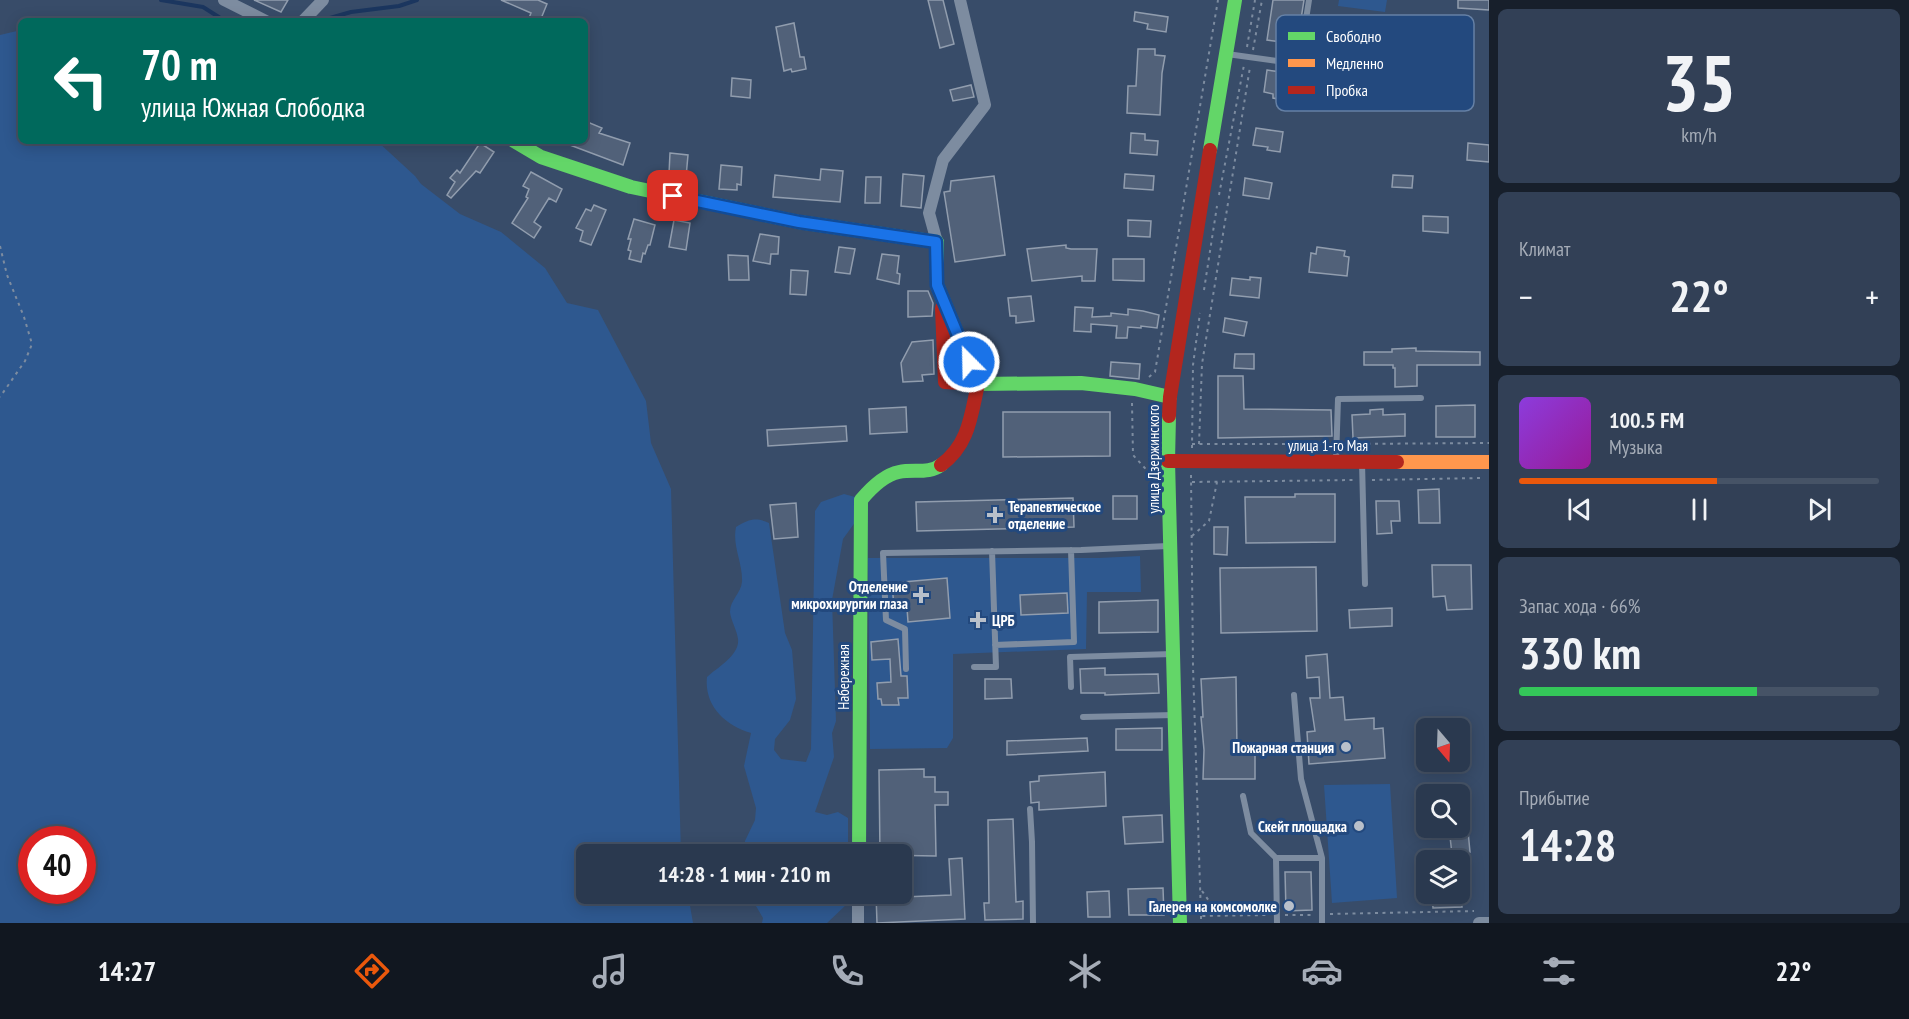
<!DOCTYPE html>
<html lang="ru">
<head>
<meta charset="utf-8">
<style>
	:root { --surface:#2a394f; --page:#324056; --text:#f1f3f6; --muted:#a5acb7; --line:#465366; --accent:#ea580c }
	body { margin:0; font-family:"PT Sans Narrow",sans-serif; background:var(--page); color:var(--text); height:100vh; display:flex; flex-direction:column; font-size:22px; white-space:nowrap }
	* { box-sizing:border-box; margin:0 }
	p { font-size:20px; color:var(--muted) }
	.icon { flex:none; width:33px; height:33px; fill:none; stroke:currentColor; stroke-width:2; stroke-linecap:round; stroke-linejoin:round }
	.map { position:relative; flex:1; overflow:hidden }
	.details { display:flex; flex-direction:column; gap:9px; padding:9px; background:#171f2b; width:420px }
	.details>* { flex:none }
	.banner { position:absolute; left:18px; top:18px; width:570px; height:126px; border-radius:9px; box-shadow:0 3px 15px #0003,0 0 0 2px var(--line); background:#00695c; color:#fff; overflow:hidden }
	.needle { width:39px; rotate:161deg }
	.tools { position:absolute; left:1416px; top:718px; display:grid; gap:12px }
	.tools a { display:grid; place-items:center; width:54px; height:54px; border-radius:9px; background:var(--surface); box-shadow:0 3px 15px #0003,0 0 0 2px var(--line); font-size:30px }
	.speed { position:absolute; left:18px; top:826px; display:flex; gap:12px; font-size:30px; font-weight:700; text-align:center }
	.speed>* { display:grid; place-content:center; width:78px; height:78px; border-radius:50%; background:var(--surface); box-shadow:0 3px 15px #0003,0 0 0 2px var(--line); line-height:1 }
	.speed .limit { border:9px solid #d22; background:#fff; color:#111 }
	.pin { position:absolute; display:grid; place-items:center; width:51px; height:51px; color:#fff; margin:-26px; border-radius:12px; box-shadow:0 3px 9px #0006 }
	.me { position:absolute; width:66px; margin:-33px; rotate:337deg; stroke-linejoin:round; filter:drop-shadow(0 0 4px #0008) }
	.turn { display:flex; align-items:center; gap:21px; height:126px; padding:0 24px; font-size:27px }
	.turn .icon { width:78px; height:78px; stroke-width:2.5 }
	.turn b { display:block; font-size:42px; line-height:51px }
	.big { font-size:45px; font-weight:800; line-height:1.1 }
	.details .widget { flex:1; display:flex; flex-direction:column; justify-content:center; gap:9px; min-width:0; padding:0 21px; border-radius:9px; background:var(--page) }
	.details .dial { align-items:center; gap:0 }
	.dial b { font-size:78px; line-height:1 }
	.song { display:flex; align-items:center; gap:18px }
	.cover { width:72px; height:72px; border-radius:9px; background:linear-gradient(135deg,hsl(270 70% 55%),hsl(300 70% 35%)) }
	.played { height:6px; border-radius:3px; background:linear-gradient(90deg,var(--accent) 55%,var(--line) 55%) }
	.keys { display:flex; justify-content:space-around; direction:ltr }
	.heat { display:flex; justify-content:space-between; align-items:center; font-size:33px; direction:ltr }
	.charge { height:9px; border-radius:4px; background:linear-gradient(90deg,#34c759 66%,var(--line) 0) }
	.trip { position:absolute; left:576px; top:844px; width:336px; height:60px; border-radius:9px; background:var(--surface); box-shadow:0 3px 15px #0003,0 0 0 2px var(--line); font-weight:800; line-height:60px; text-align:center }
	.dock { display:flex; height:96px; justify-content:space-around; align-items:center; background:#111720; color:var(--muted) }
	.dock .icon { width:42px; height:42px }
	.dock .selected { color:var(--accent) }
	.dock b { font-size:27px; color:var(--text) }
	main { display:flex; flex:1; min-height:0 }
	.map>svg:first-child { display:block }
</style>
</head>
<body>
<main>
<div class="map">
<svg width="1489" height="923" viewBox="0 0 1489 923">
	<rect width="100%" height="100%" fill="#384c69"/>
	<path fill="#2e588f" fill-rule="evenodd" d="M 1339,0 L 1387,0 L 1385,12 L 1338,6 Z
		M 21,30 L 21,141 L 377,141 L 415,176 L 421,184 L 460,214 L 501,232 L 545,268 L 567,303 L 598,310 L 646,401 L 651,443 L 671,489 L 681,855 L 586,855 L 586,894 L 688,894 L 693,923 L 0,923 L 0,35 ZM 32,840 L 82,840 L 82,891 L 32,891 Z
		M 844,494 L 855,497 L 856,521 L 843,539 L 832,600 L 836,721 L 832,733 L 834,757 L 815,812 L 827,815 L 838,812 L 848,818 L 848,855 L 745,855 L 745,841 L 755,820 L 756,808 L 744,766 L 751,733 C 724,725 704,705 707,677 C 718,667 740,655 738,639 C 737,630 731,621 730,612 C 730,600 741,593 742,582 C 743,563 732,546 736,527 C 749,519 756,517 769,523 L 785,633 L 792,650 L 796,699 L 790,720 L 775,739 L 774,750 L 781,759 L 806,762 L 811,749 L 815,511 L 821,502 Z
		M 1140,556 L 1141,592 L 1087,592 L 1086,649 L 953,654 L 953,738 L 947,748 L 870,749 L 868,558 L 1099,558 Z
		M 1390,784 L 1397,898 L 1332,903 L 1324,785 Z
		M 749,894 L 847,894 L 847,904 L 827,923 L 762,923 L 763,918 Z"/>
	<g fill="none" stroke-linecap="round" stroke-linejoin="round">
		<path stroke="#1b365f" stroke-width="4" d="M 161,0 L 203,7 L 225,21
			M 323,20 L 351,12 L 399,6 L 417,0"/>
	</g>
	<path fill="#516179" stroke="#919dae" stroke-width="1.5" d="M 254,0 L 288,0 L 281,12 Z
		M 501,0 L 538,0 L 547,4 L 540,21 L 536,21 L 529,18 L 531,13 Z
		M 928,0 L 943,0 L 954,44 L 940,48 Z
		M 1273,0 L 1304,0 L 1297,44 L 1267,40 Z
		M 1458,0 L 1489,0 L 1489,10 L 1458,8 Z
		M 1135,12 L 1168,17 L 1166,32 L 1147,29 L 1148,24 L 1134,21 Z
		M 794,23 L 800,57 L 804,57 L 806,69 L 792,72 L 791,69 L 784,71 L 776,27 Z
		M 1138,49 L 1155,49 L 1155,55 L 1165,56 L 1162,73 L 1160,115 L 1127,113 L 1128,86 L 1136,86 Z
		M 1267,70 L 1288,73 L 1284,100 L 1273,98 L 1273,94 L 1264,92 Z
		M 732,78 L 751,80 L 750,98 L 731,96 Z
		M 971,85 L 974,97 L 953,101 L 950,90 Z
		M 585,121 L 602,128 L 599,133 L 630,143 L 623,165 L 562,142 L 585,141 Z
		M 1256,128 L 1283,132 L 1280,152 L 1267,150 L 1268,147 L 1253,145 Z
		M 1131,133 L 1145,134 L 1145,140 L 1158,141 L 1157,155 L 1130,153 Z
		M 480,143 L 494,152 L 480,173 L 476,171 L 451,198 L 447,195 L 455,182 L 450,178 L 457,170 L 460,173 Z
		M 1468,143 L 1489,145 L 1489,162 L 1467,160 Z
		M 670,153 L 688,155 L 686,177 L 669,174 Z
		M 721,165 L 742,167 L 741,185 L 737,184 L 737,190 L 719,189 Z
		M 821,169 L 843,171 L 840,202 L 773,197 L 775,175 L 820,180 Z
		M 531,172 L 562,189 L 556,202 L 549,198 L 534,222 L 541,227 L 534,238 L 512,223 L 528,198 L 526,197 L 529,189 L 523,186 Z
		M 903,174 L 924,176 L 921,208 L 901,206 Z
		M 1125,174 L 1154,176 L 1153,190 L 1124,188 Z
		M 1393,175 L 1413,176 L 1412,188 L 1392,187 Z
		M 994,176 L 1005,255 L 955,262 L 944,192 L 950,191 L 951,181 Z
		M 866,177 L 881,177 L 880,203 L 865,203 Z
		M 1245,178 L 1272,183 L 1269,199 L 1243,195 Z
		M 594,205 L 606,210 L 591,245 L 580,241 L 583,231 L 576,228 L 586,209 L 591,211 Z
		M 1423,216 L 1448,217 L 1448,233 L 1423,231 Z
		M 634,219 L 655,225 L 650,245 L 648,245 L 645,254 L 643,253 L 641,262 L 629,259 L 631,251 L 628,250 L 631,239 L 628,239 Z
		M 674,220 L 690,223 L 686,250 L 669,247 Z
		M 1128,220 L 1151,221 L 1150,237 L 1128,236 Z
		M 760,234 L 779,237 L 778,254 L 771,254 L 770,264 L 753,261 Z
		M 1066,245 L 1066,248 L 1071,249 L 1097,249 L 1095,281 L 1082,281 L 1082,276 L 1032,281 L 1027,249 Z
		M 839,247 L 855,249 L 850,274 L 835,272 Z
		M 1317,247 L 1345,251 L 1344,256 L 1349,257 L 1347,276 L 1309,272 L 1311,253 L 1316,254 Z
		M 882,254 L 899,256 L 897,273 L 900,274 L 899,284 L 877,279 Z
		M 728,255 L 748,256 L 749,280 L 729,280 Z
		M 1113,259 L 1144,259 L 1144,281 L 1113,280 Z
		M 791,270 L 808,271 L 806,295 L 790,294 Z
		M 1250,277 L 1261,278 L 1259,298 L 1230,295 L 1232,278 L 1250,280 Z
		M 908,291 L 928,291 L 933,303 L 932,316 L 908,317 Z
		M 1031,296 L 1034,321 L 1016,323 L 1016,316 L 1010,316 L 1008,298 Z
		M 1075,307 L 1093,308 L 1092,317 L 1111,316 L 1111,313 L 1128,315 L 1128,309 L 1143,311 L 1159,315 L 1157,328 L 1141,326 L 1141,328 L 1128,327 L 1127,338 L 1116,338 L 1117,326 L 1091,324 L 1091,332 L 1074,331 Z
		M 1225,318 L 1247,322 L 1244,336 L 1223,332 Z
		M 933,340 L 934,374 L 922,375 L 923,381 L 903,382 L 901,363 L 912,342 Z
		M 1416,348 L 1416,351 L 1480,352 L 1480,365 L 1417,365 L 1417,386 L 1395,387 L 1395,368 L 1393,368 L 1393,365 L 1364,365 L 1364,352 L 1392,352 L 1392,349 Z
		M 1235,354 L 1254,354 L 1254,369 L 1234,368 Z
		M 1111,362 L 1140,364 L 1139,379 L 1110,376 Z
		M 1218,376 L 1243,376 L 1244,409 L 1331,410 L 1332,436 L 1218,438 Z
		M 1475,405 L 1475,437 L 1436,437 L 1436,406 Z
		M 906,407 L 907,432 L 870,434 L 869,409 Z
		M 1383,409 L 1383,415 L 1405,414 L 1405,436 L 1353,438 L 1352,415 L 1370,414 L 1370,410 Z
		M 1003,412 L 1110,412 L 1110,456 L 1003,457 Z
		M 846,426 L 847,441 L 768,446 L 767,430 Z
		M 1439,489 L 1440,523 L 1419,523 L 1418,490 Z
		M 1295,494 L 1335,494 L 1335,542 L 1246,543 L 1245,497 L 1295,497 Z
		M 1113,496 L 1137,496 L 1137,519 L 1113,519 Z
		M 1073,498 L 1074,527 L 917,531 L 916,502 Z
		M 1376,501 L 1399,501 L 1400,521 L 1391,521 L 1392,533 L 1377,534 Z
		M 796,503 L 798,537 L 774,539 L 770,505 Z
		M 1214,527 L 1228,527 L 1227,555 L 1214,554 Z
		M 1432,565 L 1471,565 L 1472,609 L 1447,610 L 1445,596 L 1433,597 Z
		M 1316,567 L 1317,631 L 1221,633 L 1220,568 Z
		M 947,578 L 950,618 L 908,622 L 907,608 L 894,608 L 892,583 Z
		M 1067,593 L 1068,613 L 1021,615 L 1020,595 Z
		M 1158,600 L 1158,632 L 1099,633 L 1099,602 Z
		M 1392,608 L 1392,626 L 1350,628 L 1349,610 Z
		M 898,639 L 901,676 L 907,676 L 908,698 L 898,698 L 899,705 L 882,705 L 881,699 L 878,699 L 877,683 L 891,682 L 890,659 L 872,660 L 871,642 Z
		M 1327,654 L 1330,698 L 1343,697 L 1345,720 L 1374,718 L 1374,729 L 1383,728 L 1385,758 L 1309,764 L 1307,732 L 1315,731 L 1310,698 L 1320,698 L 1319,677 L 1307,678 L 1306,656 Z
		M 1105,668 L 1105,675 L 1158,674 L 1159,693 L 1105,695 L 1105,693 L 1081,693 L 1080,669 Z
		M 1236,677 L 1237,750 L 1255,749 L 1255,779 L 1203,779 L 1204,750 L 1201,717 L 1203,717 L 1201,679 Z
		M 985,679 L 1011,679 L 1012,698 L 985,699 Z
		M 1162,728 L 1162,750 L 1116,750 L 1116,729 Z
		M 1087,738 L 1088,751 L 1007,755 L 1007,741 Z
		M 924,769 L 924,777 L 935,777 L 935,792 L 948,792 L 948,805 L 935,805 L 936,856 L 880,855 L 879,770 Z
		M 1105,772 L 1106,806 L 1039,810 L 1039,802 L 1031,803 L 1030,782 L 1039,781 L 1039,776 Z
		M 1162,815 L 1163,842 L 1125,844 L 1123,817 Z
		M 1013,819 L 1016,902 L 1023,901 L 1023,919 L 985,920 L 984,903 L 989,903 L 988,820 Z
		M 1449,828 L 1466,828 L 1466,832 L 1468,831 L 1470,852 L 1452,854 Z
		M 962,858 L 965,919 L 877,923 L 876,894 L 903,894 L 903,897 L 951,895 L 949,859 Z
		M 1285,872 L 1311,872 L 1312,910 L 1286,911 Z
		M 1163,888 L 1164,915 L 1129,915 L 1128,889 Z
		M 1109,891 L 1110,917 L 1088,917 L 1087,892 Z
		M 1432,894 L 1461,894 L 1462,907 L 1433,908 Z"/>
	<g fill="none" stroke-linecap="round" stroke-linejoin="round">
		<path stroke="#7d8ca0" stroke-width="2" stroke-dasharray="3 4.5" stroke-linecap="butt" d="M 1247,47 L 1255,0
			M 1253,50 L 1262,0
			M 1219,195 L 1244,65
			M 0,246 L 7,275 L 24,317 L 32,344 L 25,361 L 0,397
			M 1204,290 L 1217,206
			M 1149,377 L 1155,372 L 1218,0
			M 1132,403 L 1133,455 L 1153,477
			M 1192,444 L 1327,444
			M 1199,444 L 1202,364 L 1250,67
			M 1345,444 L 1489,443
			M 1192,448 L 1193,365 L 1200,313
			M 1191,475 L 1193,667 L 1201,916 L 1267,915
			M 1372,480 L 1480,478
			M 1192,482 L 1354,480
			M 1192,536 L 1209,521 L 1217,482
			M 1202,891 L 1219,915
			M 1330,914 L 1474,911
			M 1285,915 L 1312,915
			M 1201,916 L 1201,923"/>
		<path stroke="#7d8ca0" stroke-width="6" d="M 1227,54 L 1299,64 L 1309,0
			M 1336,460 L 1338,399 L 1421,398
			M 1362,462 L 1365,584
			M 995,645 L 1074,642 L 1071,550
			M 974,667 L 996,667 L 992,551
			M 906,669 L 905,629 L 886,620 L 883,553 L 1081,550 L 1168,546
			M 1071,687 L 1070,657 L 1173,654
			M 1294,695 L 1301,779 L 1322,858 L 1322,923
			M 1083,717 L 1175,715
			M 1243,796 L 1251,833 L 1276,858 L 1277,923
			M 1030,809 L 1032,842 L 1033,923
			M 1276,858 L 1322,858"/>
		<path stroke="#7d8ca0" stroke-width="12" d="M 224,0 L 266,21
			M 303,21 L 323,0
			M 937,242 L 929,213 L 943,160 L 985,105 L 960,0
			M 858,923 L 858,894
			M 1479,923 L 1489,923"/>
		<path stroke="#63d668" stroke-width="14" d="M 514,141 L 541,157 L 631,187 L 799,222 L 937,242 L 937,285 L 978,384 L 1081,383 L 1135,389 L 1170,397
			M 1210,150 L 1235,0
			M 1169,416 L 1168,461 L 1180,923
			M 859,855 L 861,500 C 871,488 884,475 899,472 C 914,469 929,474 941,465"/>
		<path stroke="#ff974d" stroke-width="14" d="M 1397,462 L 1489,462"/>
		<path stroke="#b3261e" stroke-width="14" d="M 1169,416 L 1170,397 L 1210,150
			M 1168,461 L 1397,462
			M 941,465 C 969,445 971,415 978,384 L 945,382 L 942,308"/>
	</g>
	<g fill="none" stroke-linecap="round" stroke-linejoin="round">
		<g stroke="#114b97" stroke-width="15">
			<path id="route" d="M 673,196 L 799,222 L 936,242 L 937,285 L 969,362"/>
		</g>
		<use href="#route" stroke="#1a73e8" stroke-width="10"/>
	</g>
	<g fill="#b9c0ca" stroke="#23497e" stroke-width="2">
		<path d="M992 506h6v6h6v6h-6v6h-6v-6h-6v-6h6z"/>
		<path d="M918 586h6v6h6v6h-6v6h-6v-6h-6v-6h6z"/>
		<path d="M975 611h6v6h6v6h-6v6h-6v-6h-6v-6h6z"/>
		<circle cx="1346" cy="747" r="6"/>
		<circle cx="1359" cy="826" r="6"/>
		<circle cx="1289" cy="906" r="6"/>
	</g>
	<g text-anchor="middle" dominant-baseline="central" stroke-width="6" stroke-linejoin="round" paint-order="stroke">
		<g font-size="15" fill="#fff" stroke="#23497e">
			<text x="1328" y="445">улица 1-го Мая</text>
			<text transform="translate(1153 459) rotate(-90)">улица Дзержинского</text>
			<text transform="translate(843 677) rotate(-90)">Набережная</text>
		</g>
		<g font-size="15" font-weight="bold" fill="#fff" stroke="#23497e" text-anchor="end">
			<text x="1008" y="506" text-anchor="start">Терапевтическое<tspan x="1008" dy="17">отделение</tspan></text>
			<text x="908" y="586">Отделение<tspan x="908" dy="17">микрохирургии глаза</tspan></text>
			<text x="992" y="620" text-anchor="start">ЦРБ</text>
			<text x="1334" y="747">Пожарная станция</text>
			<text x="1347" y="826">Скейт площадка</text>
			<text x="1277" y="906">Галерея на комсомолке</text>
		</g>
	</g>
	<rect x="1276" y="15" width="198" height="96" rx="9" fill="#23497e" stroke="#6580a5" stroke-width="1.5"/>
	<rect x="1288" y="32" width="27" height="8" fill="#63d668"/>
	<rect x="1288" y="59" width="27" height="8" fill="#ff974d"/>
	<rect x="1288" y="86" width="27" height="8" fill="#b3261e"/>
	<g font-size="16" fill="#fff">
		<text x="1326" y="42">Свободно</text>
		<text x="1326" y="69">Медленно</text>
		<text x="1326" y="96">Пробка</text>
	</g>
</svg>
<div class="tools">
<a><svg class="needle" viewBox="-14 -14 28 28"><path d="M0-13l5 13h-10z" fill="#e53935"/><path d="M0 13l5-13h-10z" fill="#a5acb7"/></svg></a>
<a><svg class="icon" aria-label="search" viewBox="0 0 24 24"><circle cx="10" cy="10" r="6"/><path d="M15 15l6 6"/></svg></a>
<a><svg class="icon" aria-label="layers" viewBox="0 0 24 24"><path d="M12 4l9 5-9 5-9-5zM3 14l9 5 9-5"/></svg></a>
</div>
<div class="speed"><div class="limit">40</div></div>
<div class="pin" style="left:673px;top:196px;background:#d93025"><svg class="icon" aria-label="arrive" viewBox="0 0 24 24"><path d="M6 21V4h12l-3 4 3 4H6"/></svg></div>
<svg class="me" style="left:969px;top:362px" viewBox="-20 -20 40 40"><circle r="17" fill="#1a73e8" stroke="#fff" stroke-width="3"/><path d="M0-11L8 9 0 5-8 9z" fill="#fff"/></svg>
<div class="trip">14:28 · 1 мин · 210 m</div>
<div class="banner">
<div class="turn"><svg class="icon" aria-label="left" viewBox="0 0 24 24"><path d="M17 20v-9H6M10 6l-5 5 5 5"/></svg><div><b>70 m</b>улица Южная Слободка</div></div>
</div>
</div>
<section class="details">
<div class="widget dial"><b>35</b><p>km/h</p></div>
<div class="widget"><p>Климат</p>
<div class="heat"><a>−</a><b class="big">22°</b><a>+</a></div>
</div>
<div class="widget">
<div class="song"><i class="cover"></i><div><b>100.5 FM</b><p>Музыка</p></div></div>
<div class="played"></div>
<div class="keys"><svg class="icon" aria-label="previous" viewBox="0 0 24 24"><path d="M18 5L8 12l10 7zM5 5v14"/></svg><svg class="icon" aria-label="pause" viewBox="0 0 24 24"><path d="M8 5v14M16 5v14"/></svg><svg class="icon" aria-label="next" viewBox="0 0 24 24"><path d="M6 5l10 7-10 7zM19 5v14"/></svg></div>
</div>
<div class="widget"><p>Запас хода · 66%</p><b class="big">330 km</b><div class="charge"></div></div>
<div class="widget"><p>Прибытие</p><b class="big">14:28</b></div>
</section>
</main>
<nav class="dock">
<b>14:27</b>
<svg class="icon selected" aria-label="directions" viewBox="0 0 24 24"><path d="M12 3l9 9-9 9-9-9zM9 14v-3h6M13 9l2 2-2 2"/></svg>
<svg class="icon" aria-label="music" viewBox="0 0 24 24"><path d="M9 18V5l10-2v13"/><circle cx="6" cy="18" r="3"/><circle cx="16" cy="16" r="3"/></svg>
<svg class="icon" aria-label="phone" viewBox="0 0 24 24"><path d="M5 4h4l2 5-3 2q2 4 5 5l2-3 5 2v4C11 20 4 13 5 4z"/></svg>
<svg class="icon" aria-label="climate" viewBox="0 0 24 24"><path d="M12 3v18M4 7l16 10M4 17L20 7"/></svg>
<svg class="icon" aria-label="car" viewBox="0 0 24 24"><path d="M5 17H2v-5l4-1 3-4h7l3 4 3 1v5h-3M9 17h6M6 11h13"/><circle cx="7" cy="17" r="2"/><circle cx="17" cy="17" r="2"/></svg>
<svg class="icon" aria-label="filters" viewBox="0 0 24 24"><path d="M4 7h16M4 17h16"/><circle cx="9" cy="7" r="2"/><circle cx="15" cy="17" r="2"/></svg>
<b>22°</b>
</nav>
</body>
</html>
